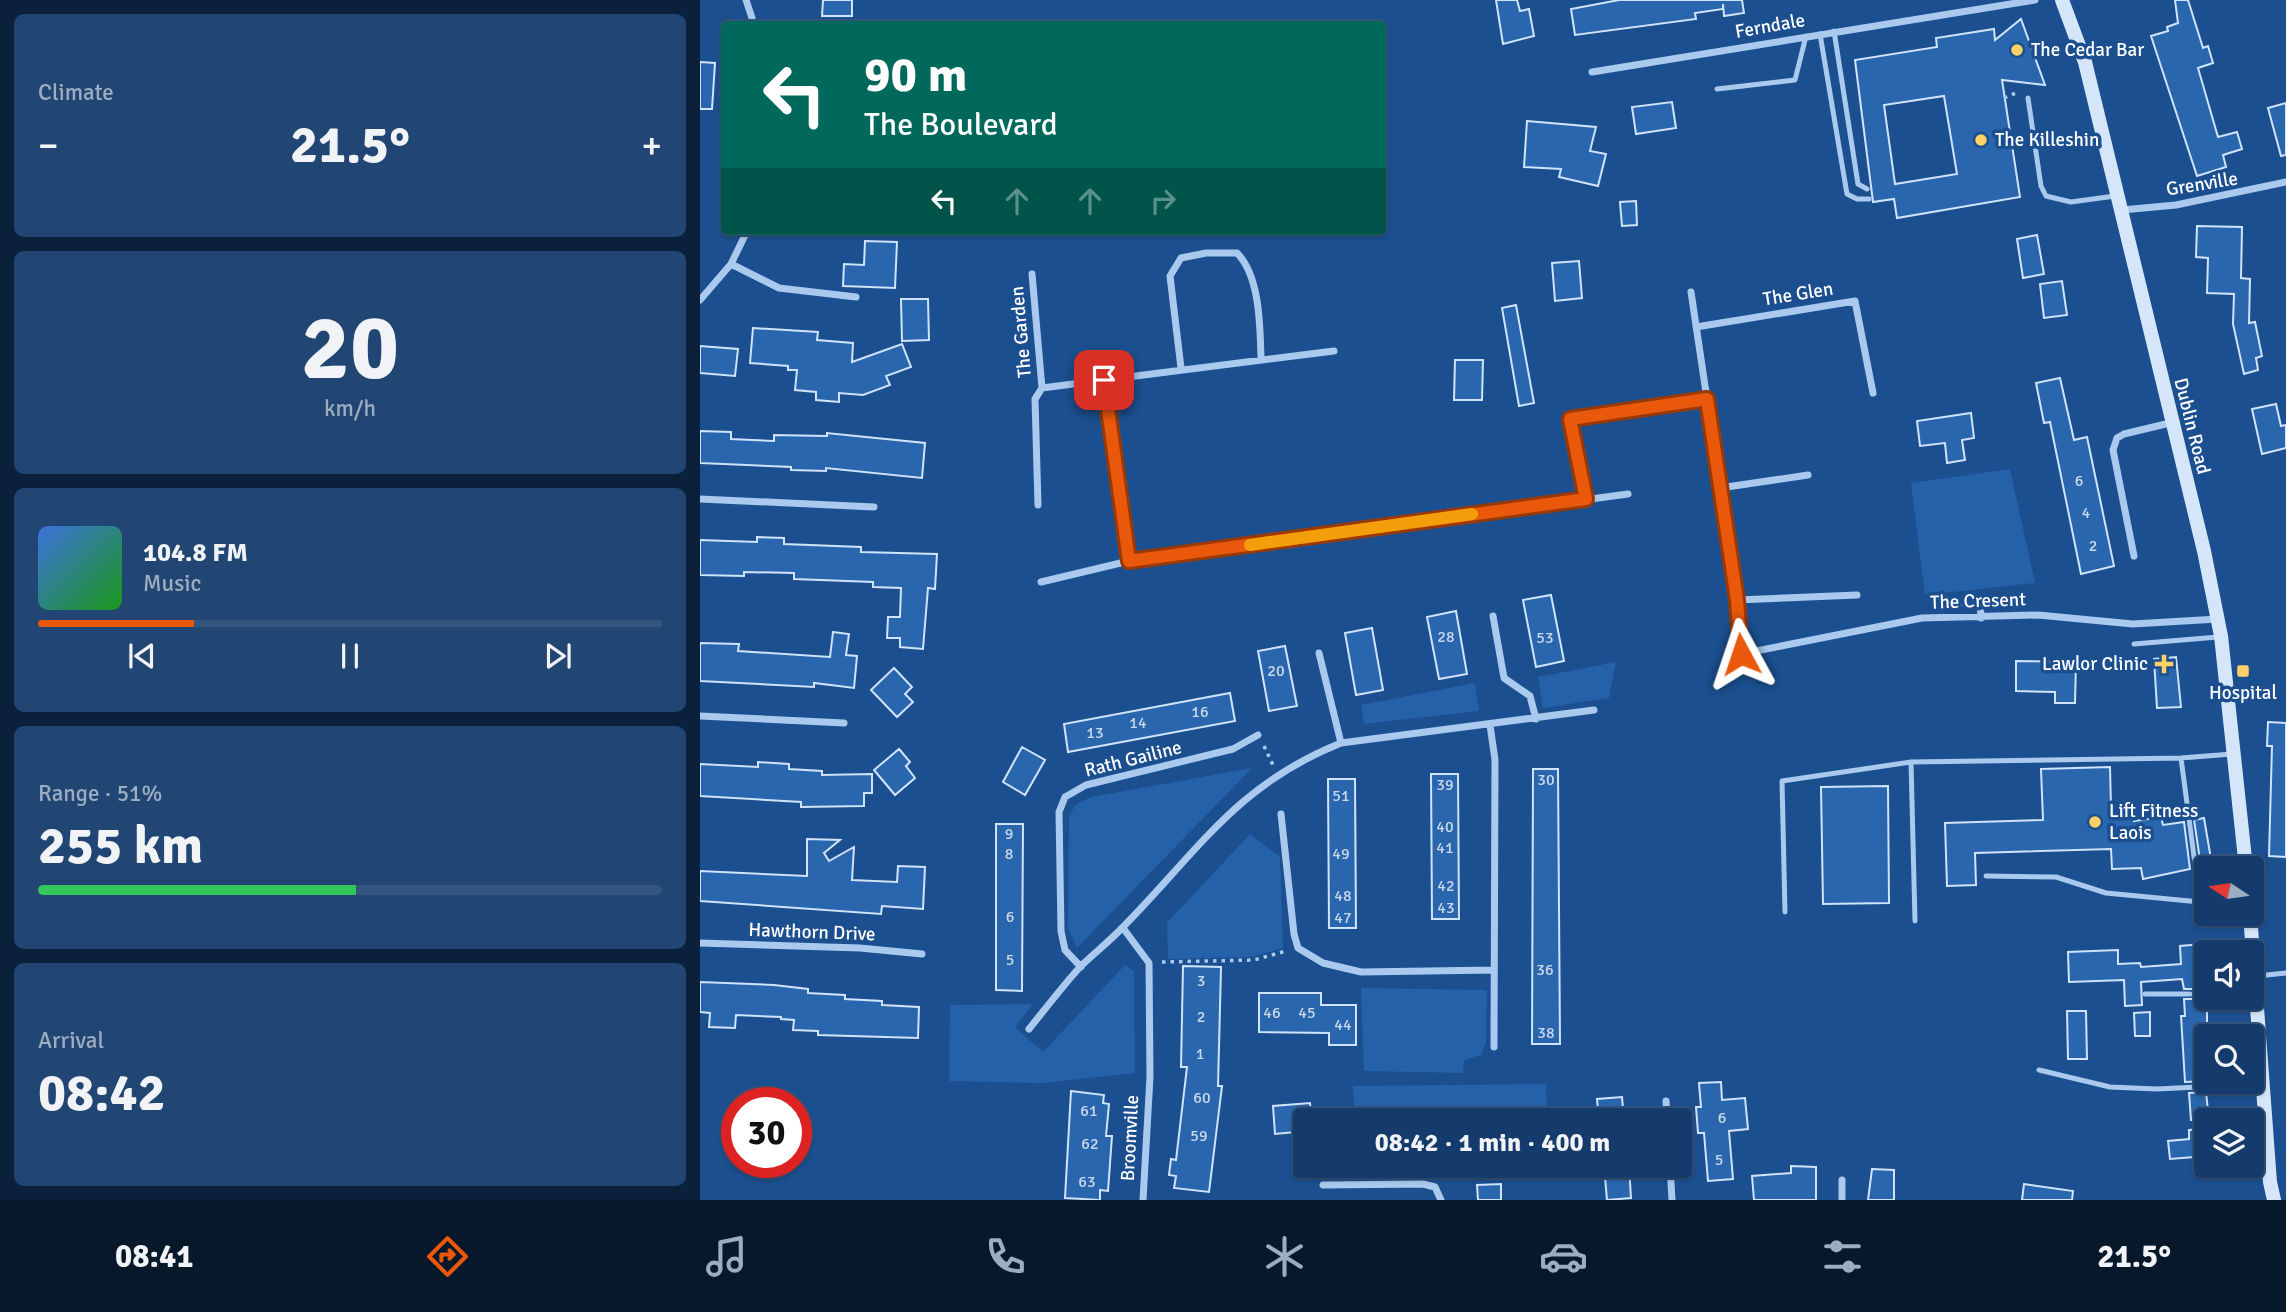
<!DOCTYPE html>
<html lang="en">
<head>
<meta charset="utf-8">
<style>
	:root { --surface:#143b6b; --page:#214673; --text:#f1f3f6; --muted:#9dadc1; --line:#33557e; --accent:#ea580c }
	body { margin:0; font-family:Signika,sans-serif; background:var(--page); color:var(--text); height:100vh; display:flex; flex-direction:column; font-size:26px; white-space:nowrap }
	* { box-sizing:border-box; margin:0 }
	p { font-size:23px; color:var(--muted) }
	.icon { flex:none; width:38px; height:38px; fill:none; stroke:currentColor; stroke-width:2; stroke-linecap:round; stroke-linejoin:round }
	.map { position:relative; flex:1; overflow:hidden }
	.panel { display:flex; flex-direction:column; gap:14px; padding:14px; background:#0b203b; width:700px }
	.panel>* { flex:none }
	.hud { position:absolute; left:21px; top:21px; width:665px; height:214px; border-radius:7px; box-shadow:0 2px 5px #0004,0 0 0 2px var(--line); background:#00695c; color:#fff; overflow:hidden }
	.needle { width:46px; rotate:283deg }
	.fabs { position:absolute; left:1494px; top:856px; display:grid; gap:14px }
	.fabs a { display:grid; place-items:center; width:70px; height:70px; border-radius:7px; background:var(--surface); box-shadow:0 2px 5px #0004,0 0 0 2px var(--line); font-size:35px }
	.speed { position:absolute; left:21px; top:1087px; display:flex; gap:14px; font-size:35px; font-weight:700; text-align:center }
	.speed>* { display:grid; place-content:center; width:91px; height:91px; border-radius:50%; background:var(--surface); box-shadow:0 2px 5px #0004,0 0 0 2px var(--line); line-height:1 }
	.speed .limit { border:10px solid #d22; background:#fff; color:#111 }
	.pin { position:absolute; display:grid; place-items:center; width:60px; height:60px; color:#fff; margin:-30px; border-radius:14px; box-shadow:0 4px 10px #0006 }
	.me { position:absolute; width:77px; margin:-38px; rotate:355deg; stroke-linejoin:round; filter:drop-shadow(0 0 5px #0008) }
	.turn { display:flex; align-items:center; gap:24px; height:147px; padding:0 28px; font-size:32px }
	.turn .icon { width:91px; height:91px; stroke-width:2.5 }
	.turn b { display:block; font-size:49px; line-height:60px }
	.lanes { display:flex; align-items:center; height:66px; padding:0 28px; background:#0003; justify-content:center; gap:35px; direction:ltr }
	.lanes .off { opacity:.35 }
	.big { font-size:52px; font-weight:800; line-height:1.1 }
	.panel .widget { flex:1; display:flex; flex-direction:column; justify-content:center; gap:10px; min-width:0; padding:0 24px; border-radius:10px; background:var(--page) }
	.panel .dial { align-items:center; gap:0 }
	.dial b { font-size:91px; line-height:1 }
	.song { display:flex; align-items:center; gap:21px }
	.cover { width:84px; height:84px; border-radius:10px; background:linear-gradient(135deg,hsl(220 70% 55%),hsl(120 70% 35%)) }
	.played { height:7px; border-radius:4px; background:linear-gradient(90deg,var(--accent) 25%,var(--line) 25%) }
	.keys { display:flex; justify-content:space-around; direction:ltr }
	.heat { display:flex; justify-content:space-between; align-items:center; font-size:38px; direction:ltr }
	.charge { height:10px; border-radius:5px; background:linear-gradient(90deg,#34c759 51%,var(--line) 0) }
	.trip { position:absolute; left:593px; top:1108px; width:399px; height:70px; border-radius:7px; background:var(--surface); box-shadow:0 2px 5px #0004,0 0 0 2px var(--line); font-weight:800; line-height:70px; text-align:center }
	.tab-bar { display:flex; height:112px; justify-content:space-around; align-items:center; background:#08182b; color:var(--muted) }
	.tab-bar .icon { width:49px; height:49px }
	.tab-bar .current { color:var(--accent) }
	.tab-bar b { font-size:32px; color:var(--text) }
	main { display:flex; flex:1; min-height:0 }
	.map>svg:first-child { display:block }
</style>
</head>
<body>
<main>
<section class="panel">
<div class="widget"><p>Climate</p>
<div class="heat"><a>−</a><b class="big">21.5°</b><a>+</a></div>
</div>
<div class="widget dial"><b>20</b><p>km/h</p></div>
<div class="widget">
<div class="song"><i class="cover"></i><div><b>104.8 FM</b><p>Music</p></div></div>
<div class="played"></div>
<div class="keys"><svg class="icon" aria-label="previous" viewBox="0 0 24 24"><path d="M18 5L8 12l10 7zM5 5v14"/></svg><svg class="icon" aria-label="pause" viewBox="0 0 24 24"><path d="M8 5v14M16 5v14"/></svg><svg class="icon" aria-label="next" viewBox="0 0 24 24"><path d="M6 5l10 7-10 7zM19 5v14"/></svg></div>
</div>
<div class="widget"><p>Range · 51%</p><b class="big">255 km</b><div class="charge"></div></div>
<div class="widget"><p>Arrival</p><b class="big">08:42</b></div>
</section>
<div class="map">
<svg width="1586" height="1200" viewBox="0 0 1586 1200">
	<rect width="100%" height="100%" fill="#1b4f8f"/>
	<path fill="#2461a8" d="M 1310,469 L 1335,583 L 1225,595 L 1211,483 Z
		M 916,662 L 909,698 L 843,708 L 838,677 Z
		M 775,683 L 779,711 L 664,724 L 661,705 Z
		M 552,768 L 377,948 L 368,928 L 369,817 L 375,805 L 391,797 Z
		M 550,834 L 580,857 L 583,948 L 552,957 L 468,959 L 467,923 Z
		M 425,965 L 434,971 L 435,1073 L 343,1083 L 249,1081 L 250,1005 L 333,1004 L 315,1027 L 343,1052 Z
		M 661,988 L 787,990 L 786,1043 L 781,1055 L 764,1060 L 763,1073 L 664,1071 Z
		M 846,1084 L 847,1120 L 655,1120 L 653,1086 Z
		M 690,1166 L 848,1166 L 848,1173 L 692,1177 Z"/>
	<path fill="#2a66ad" stroke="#cfe3fa" stroke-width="2" fill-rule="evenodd" d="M 123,0 L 152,0 L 152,16 L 122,16 Z
		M 796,0 L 817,0 L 820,11 L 829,9 L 834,36 L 803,44 Z
		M 919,0 L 1042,0 L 1044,13 L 1024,16 L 1023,4 L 1023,9 L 995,13 L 996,19 L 875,35 L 871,9 Z
		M 1475,0 L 1488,0 L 1503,48 L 1508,46 L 1513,63 L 1498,68 L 1518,137 L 1537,132 L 1542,149 L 1523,155 L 1526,167 L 1497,176 L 1451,36 L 1468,31 L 1467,27 L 1478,23 Z
		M 1321,19 L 1345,85 L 1302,80 L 1320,197 L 1197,218 L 1194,199 L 1173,202 L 1155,60 L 1237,47 L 1236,38 L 1294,29 L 1295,40 ZM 1244,96 L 1257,174 L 1195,184 L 1184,105 Z
		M 0,62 L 15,63 L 12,109 L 0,109 Z
		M 972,102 L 976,128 L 936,134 L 932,107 Z
		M 1586,103 L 1586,155 L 1581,156 L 1568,108 Z
		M 827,121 L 896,127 L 890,151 L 906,154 L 898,186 L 859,177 L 861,169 L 824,167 Z
		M 936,201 L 937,225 L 922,226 L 920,202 Z
		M 1497,226 L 1542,227 L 1541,278 L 1550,279 L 1549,323 L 1555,322 L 1562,356 L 1556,358 L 1558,370 L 1544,374 L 1533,324 L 1534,294 L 1507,293 L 1508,258 L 1496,257 Z
		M 1337,235 L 1344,274 L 1323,278 L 1317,239 Z
		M 165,241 L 197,242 L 195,288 L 143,286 L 144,264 L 164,265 Z
		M 879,261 L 882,298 L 855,301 L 852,263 Z
		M 1362,281 L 1367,315 L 1344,318 L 1340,284 Z
		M 201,299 L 228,299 L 229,340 L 202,341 Z
		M 816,305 L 834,403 L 819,406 L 802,308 Z
		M 53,328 L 118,332 L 117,340 L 153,343 L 152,362 L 202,344 L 211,367 L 186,376 L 190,385 L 163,395 L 139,393 L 139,402 L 116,400 L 116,392 L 95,390 L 97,370 L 88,370 L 88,366 L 50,363 Z
		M 0,346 L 38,349 L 35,376 L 0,373 Z
		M 755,360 L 783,360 L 782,400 L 754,400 Z
		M 1360,378 L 1374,440 L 1387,437 L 1414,566 L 1381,574 L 1350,422 L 1344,423 L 1336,383 Z
		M 1576,404 L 1581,426 L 1586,425 L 1586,448 L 1562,454 L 1552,409 Z
		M 1271,413 L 1274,438 L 1262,440 L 1265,460 L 1247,463 L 1245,443 L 1220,446 L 1217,421 Z
		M 0,431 L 31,432 L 31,439 L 74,441 L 74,435 L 127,436 L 127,433 L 225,443 L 222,478 L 126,468 L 126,471 L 91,470 L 91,467 L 0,463 Z
		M 57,537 L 84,538 L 84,544 L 161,547 L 161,552 L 237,554 L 235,589 L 228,588 L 223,649 L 200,647 L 200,638 L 187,638 L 188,617 L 200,617 L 201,588 L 173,587 L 173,582 L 94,579 L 94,573 L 44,572 L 44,576 L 0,575 L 0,540 L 57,542 Z
		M 851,595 L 864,661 L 836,667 L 823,600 Z
		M 756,611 L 767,674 L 739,679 L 727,617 Z
		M 672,628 L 683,690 L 656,695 L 645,633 Z
		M 133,632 L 149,634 L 146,655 L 157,656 L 154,688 L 114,683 L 114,687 L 0,681 L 0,643 L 39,644 L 38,651 L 130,657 Z
		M 585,646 L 597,706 L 569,711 L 558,651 Z
		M 1476,657 L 1481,707 L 1457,708 L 1454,659 Z
		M 1316,661 L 1376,662 L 1375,703 L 1355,703 L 1355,692 L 1316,691 Z
		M 194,668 L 212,687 L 205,694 L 213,702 L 197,717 L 171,690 Z
		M 530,693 L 535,721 L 368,752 L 364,724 Z
		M 1568,722 L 1586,723 L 1586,857 L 1569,856 L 1572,746 L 1567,746 Z
		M 322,747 L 345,760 L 325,795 L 303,782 Z
		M 199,749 L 210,762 L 206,766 L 215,778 L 195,795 L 174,770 Z
		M 58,762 L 89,764 L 89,769 L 122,771 L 122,775 L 172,774 L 172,793 L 164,793 L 164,806 L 101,807 L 101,802 L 0,796 L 0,764 L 58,767 Z
		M 1410,767 L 1411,808 L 1434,808 L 1434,821 L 1461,817 L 1463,825 L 1484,822 L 1490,869 L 1443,879 L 1441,868 L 1412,869 L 1411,849 L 1275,853 L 1276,885 L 1247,886 L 1245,823 L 1343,820 L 1341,769 Z
		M 833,769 L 858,769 L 860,1044 L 832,1044 Z
		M 731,774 L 758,774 L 759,919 L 732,919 Z
		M 628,779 L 655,779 L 656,928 L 629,928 Z
		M 1188,786 L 1189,903 L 1123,904 L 1121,787 Z
		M 1504,818 L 1512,865 L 1501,867 L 1494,820 Z
		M 296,824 L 323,824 L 322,991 L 296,990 Z
		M 107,839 L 140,840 L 124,853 L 129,861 L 154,847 L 152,880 L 197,882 L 198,866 L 225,867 L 223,909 L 182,906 L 181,914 L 0,901 L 0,871 L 107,876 Z
		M 1503,944 L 1506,986 L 1501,992 L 1507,996 L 1507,1081 L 1485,1082 L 1481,1016 L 1485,1016 L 1484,999 L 1492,999 L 1495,993 L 1492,989 L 1484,989 L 1482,979 L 1441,982 L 1442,1005 L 1425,1006 L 1424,980 L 1369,982 L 1368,952 L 1418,950 L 1418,964 L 1440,963 L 1441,967 L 1481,964 L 1480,946 Z
		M 483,966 L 521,967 L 518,1086 L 522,1086 L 509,1192 L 474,1188 L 476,1176 L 469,1175 L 471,1159 L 476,1160 L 487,1067 L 481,1067 Z
		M 0,982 L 74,985 L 108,989 L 108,993 L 145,995 L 145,999 L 182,1001 L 182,1005 L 219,1007 L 218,1038 L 118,1035 L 118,1031 L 93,1030 L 94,1020 L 81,1019 L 81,1017 L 36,1015 L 35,1028 L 9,1027 L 10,1013 L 0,1012 Z
		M 559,993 L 621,993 L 621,1005 L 656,1005 L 656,1045 L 629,1045 L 629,1033 L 559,1032 Z
		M 1367,1011 L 1386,1011 L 1387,1059 L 1368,1059 Z
		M 1450,1012 L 1450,1036 L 1435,1036 L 1434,1013 Z
		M 1021,1082 L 1022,1100 L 1045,1098 L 1048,1129 L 1029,1131 L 1033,1179 L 1008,1181 L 1004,1133 L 998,1133 L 996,1107 L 1001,1107 L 999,1083 Z
		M 371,1091 L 404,1095 L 403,1103 L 409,1104 L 406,1136 L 412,1136 L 408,1191 L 400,1190 L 400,1200 L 365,1198 Z
		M 1506,1092 L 1509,1120 L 1491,1120 L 1489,1093 Z
		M 922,1097 L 924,1120 L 899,1120 L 897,1099 Z
		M 610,1103 L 612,1120 L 606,1120 L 606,1131 L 575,1134 L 573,1106 Z
		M 1505,1129 L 1507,1156 L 1470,1159 L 1468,1141 L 1489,1139 L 1489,1130 Z
		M 904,1166 L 929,1166 L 931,1198 L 907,1200 Z
		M 1091,1166 L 1116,1167 L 1116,1200 L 1054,1200 L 1052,1176 L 1091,1173 Z
		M 1172,1169 L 1194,1170 L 1194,1200 L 1168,1200 Z
		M 801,1184 L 801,1200 L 778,1200 L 777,1185 Z
		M 1324,1184 L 1373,1191 L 1372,1200 L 1322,1200 Z"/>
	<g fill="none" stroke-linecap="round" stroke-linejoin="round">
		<path stroke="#a9c9ee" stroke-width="3.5" stroke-dasharray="3.5 5" stroke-linecap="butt" d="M 1304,98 L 1318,92
			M 564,746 L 573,765
			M 462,962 L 554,960 L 586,951"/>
		<path stroke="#a9c9ee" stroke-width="5" d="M 1134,31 L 1158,184 L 1167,189
			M 1120,34 L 1147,194 L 1157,199 L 1169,199
			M 1017,89 L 1095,80 L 1106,36
			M 1328,98 L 1341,186 L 1346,196 L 1371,202 L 1415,196
			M 1434,644 L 1518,637
			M 1211,762 L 1215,921
			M 1286,876 L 1356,877 L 1406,893 L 1500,902
			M 1507,903 L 1500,902 L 1481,758 L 1532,754
			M 1085,912 L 1082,781 L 1211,762 L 1481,758
			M 1557,976 L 1586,973
			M 1506,991 L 1507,991
			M 1445,994 L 1490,994
			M 1339,1070 L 1410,1087 L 1457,1089 L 1560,1084"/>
		<path stroke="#a9c9ee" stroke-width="7" d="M 46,0 L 54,24
			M 892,72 L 1335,0
			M 1422,210 L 1476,205 L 1586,182
			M 31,264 L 79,288 L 156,297
			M 332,274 L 342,388
			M 991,292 L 1037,600 L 1041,654 L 1222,618 L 1338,615 L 1433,624 L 1518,619
			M 0,300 L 31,264 L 47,231
			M 996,327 L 1155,301 L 1173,393
			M 481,368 L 470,276 L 481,258 L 506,253 L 537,253 C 560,276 560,326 561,358
			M 404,380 L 634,351
			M 1020,488 L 1108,475
			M 886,498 L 871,419 L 1007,399
			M 0,499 L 174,507
			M 338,505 L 335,399 L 342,388 L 404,380 L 429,561
			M 1434,556 L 1413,450 L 1417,438 L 1424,434 L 1470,423
			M 341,582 L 429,561 L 928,494
			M 1037,600 L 1157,595
			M 1280,600 L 1322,596
			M 1240,605 L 1280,600 L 1281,618
			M 793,616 L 804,678 L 830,696 L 836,719
			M 619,653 L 641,743
			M 0,716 L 144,723
			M 790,725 L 795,760 L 794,1047
			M 581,814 L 594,934 L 598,948 L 623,963 L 661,972 L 794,970
			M 423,928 L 449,963 L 450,1077 L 443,1200
			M 0,943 L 160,948 L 222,954
			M 381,967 L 365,950 L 361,931 L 359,812 L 365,797 L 386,785 L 533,749 L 558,735
			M 329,1029 C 346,1008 362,987 380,967 C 394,953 410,941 423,927 C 498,851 536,785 641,743 L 894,710
			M 966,1101 L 967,1120
			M 970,1166 L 972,1200
			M 623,1185 L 723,1184 L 735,1187 L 741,1200
			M 1142,1200 L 1142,1180"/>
		<path stroke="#d6e6fa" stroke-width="14" d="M 1362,0 L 1385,62 L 1504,551 L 1521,636 L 1546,868
			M 1550,914 L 1570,1182 L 1574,1200"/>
	</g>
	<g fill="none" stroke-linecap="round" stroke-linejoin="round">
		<g stroke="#983908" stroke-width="18">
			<path id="route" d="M 404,380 L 429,561 L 886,499 L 870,419 L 1007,399 L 1037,600 L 1041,654"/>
		</g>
		<use href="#route" stroke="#ea580c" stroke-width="12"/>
		<path stroke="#f59e0b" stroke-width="12" d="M 550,545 L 772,514"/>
	</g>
	<g fill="#ffd166" stroke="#1b4f8f" stroke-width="2.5">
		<circle cx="1317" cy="50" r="7"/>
		<circle cx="1281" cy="140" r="7"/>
		<path d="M1460.5 653.5h7v7h7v7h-7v7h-7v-7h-7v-7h7z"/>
		<rect x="1536" y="664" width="14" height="14" rx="3.5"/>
		<circle cx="1395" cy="822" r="7"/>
	</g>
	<g text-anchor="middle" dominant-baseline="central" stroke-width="7" stroke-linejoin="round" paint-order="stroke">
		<g font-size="16" fill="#cad9ea">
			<text x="1379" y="481">6</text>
			<text x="1386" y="513">4</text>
			<text x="1393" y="546">2</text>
			<text x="746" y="637">28</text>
			<text x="845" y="638">53</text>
			<text x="576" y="671">20</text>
			<text x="500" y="712">16</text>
			<text x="438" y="723">14</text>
			<text x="395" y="733">13</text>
			<text x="846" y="780">30</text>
			<text x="745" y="785">39</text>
			<text x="641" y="796">51</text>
			<text x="745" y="827">40</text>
			<text x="309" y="834">9</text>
			<text x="745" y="848">41</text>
			<text x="309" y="854">8</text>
			<text x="641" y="854">49</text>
			<text x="746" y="886">42</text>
			<text x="643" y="896">48</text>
			<text x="746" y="908">43</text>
			<text x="310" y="917">6</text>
			<text x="643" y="918">47</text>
			<text x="310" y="960">5</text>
			<text x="845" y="970">36</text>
			<text x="501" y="981">3</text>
			<text x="572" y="1013">46</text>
			<text x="607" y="1013">45</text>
			<text x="501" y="1017">2</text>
			<text x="643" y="1025">44</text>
			<text x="846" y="1033">38</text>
			<text x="500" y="1054">1</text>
			<text x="502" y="1098">60</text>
			<text x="389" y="1111">61</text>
			<text x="1022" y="1118">6</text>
			<text x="499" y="1136">59</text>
			<text x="390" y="1144">62</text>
			<text x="1019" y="1160">5</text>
			<text x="387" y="1182">63</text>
		</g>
		<g font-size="19" fill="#fff" stroke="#1b4f8f">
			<text transform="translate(1070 26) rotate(-10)">Ferndale</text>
			<text transform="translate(1502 184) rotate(-9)">Grenville</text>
			<text transform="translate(1098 294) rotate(-9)">The Glen</text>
			<text transform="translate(321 332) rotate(-95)">The Garden</text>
			<text transform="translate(1492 426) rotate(76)">Dublin Road</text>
			<text transform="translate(1278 601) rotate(-2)">The Cresent</text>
			<text transform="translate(433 759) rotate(-14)">Rath Gailine</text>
			<text transform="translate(112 932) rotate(2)">Hawthorn Drive</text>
			<text transform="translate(430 1138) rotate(-87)">Broomville</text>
		</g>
		<g font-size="19" fill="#fff" stroke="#1b4f8f" text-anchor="start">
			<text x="1331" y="50">The Cedar Bar</text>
			<text x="1295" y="140">The Killeshin</text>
			<text x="1448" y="664" text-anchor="end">Lawlor Clinic</text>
			<text x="1543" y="693" text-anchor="middle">Hospital</text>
			<text x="1409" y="811">Lift Fitness<tspan x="1409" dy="22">Laois</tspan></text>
		</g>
	</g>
</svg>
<div class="fabs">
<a><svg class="needle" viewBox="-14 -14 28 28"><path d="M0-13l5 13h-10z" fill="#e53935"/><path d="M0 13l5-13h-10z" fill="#9dadc1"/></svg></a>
<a><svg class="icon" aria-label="sound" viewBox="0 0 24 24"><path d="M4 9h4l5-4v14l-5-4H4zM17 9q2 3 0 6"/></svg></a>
<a><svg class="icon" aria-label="search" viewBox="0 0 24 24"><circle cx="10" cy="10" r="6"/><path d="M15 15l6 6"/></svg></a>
<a><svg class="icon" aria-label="layers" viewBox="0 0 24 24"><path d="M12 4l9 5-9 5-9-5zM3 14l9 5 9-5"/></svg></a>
</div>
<div class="speed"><div class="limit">30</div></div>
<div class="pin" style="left:404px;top:380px;background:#d93025"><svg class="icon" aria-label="arrive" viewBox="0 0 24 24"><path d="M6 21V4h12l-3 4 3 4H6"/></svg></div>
<svg class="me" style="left:1041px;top:654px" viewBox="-20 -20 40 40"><path d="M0-17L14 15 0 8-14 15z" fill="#ea580c" stroke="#fff" stroke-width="4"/></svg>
<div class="trip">08:42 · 1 min · 400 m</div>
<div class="hud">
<div class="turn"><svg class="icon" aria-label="left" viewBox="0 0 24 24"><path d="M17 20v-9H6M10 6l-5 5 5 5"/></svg><div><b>90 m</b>The Boulevard</div></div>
<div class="lanes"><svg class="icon" aria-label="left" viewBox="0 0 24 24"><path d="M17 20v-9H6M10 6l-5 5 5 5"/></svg><svg class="icon off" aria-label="ahead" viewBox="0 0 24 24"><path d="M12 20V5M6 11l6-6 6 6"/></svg><svg class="icon off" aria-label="ahead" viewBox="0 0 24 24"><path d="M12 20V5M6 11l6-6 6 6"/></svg><svg class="icon off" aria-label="right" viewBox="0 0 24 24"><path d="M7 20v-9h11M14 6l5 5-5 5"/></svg></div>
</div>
</div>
</main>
<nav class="tab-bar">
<b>08:41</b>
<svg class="icon current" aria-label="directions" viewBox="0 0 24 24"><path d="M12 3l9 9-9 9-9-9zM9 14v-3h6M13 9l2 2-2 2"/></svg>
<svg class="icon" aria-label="music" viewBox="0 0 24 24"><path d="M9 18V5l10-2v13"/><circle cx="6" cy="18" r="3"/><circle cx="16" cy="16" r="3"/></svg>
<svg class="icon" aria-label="phone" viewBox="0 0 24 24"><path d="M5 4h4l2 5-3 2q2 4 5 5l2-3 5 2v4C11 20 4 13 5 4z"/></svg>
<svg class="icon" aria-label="climate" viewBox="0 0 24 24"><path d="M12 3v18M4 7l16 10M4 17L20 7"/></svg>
<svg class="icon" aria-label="car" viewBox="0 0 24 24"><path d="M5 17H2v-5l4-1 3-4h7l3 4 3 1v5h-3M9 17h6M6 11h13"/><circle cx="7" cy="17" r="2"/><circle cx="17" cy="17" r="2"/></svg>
<svg class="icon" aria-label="filters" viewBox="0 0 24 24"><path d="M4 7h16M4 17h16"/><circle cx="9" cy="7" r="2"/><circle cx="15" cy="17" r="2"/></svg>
<b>21.5°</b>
</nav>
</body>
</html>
